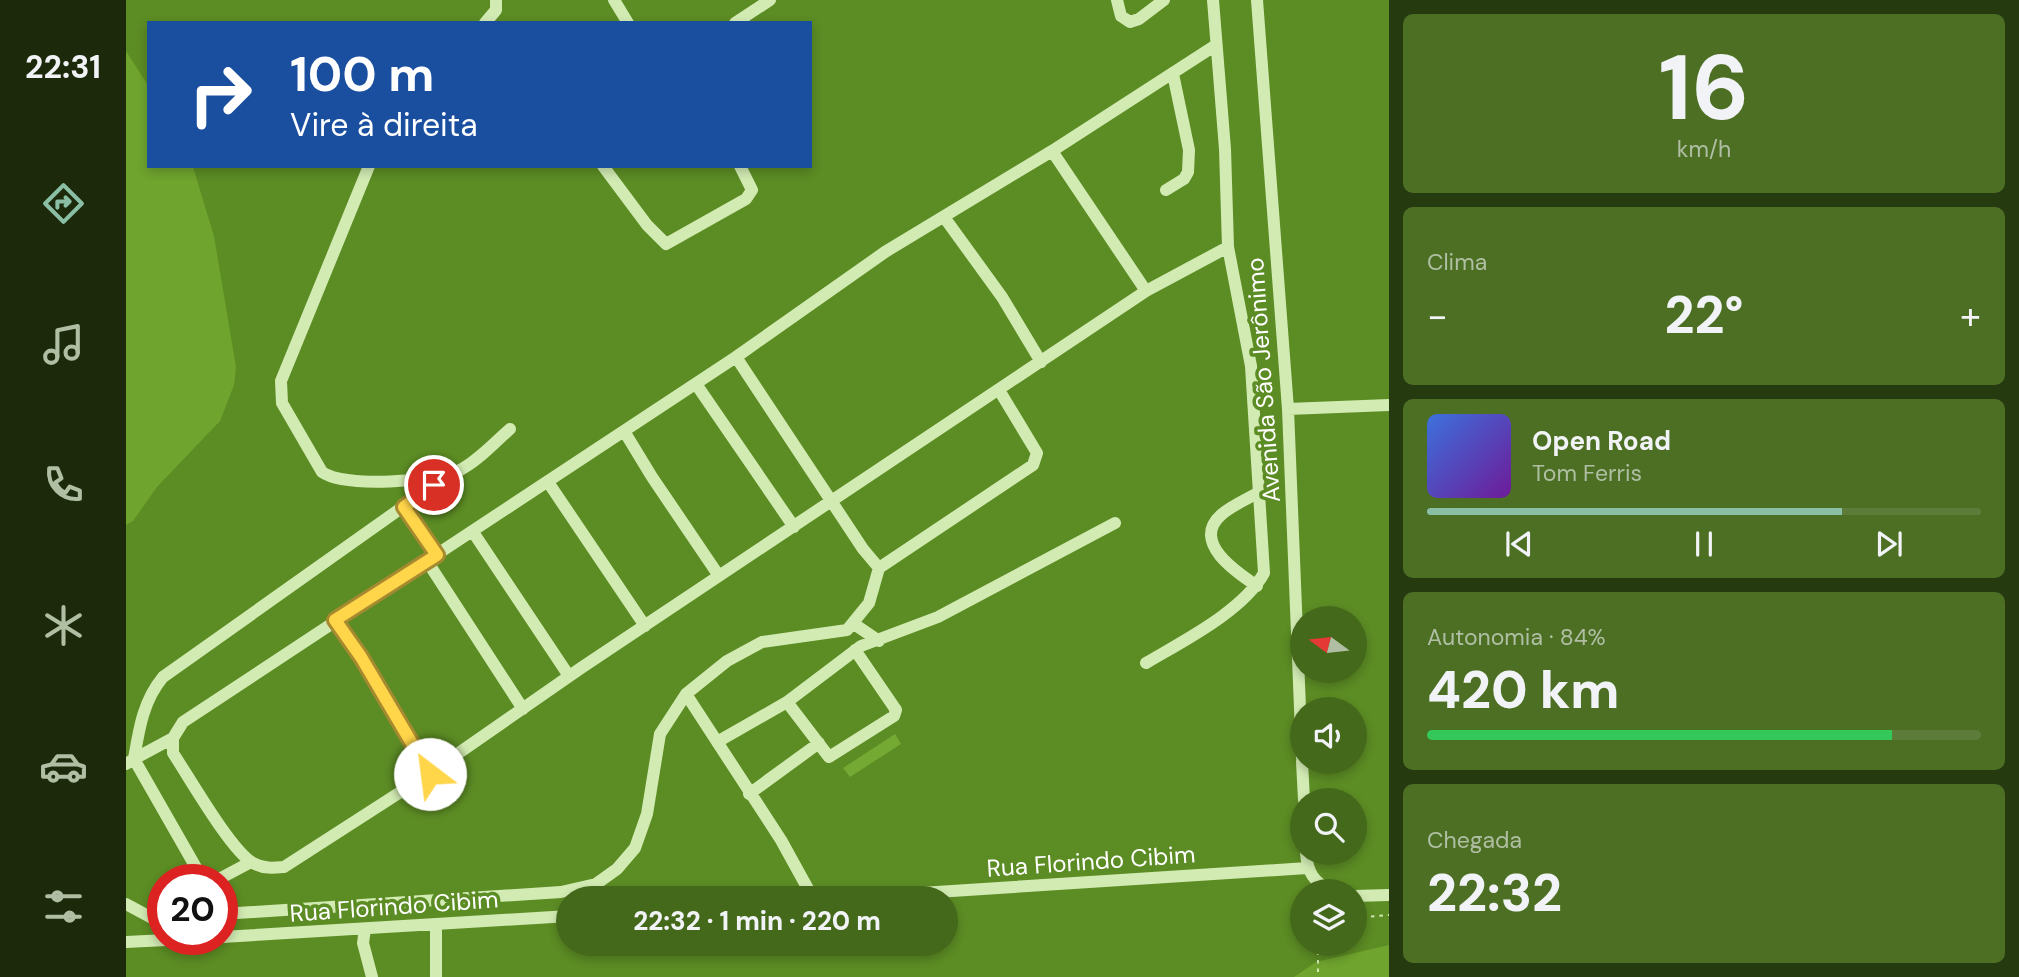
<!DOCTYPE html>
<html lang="pt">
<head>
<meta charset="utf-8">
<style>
	:root { --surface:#45691b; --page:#4c6f24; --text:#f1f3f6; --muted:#b0bfa3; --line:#5d7c3a; --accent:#8abfa5 }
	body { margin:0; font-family:"DM Sans",sans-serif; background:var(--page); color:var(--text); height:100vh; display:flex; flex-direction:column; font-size:26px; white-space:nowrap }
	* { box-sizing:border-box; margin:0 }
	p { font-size:23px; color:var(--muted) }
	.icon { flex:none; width:38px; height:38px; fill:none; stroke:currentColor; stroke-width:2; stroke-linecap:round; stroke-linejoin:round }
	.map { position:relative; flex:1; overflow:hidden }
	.details { display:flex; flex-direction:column; gap:14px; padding:14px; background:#263a0f; width:630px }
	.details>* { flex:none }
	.top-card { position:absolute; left:21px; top:21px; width:665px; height:147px; border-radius:0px; box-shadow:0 4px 10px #0003; background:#1a4fa0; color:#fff; overflow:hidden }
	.needle { width:46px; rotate:285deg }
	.buttons { position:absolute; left:1164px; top:606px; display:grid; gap:14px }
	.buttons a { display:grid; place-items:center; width:77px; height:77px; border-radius:50%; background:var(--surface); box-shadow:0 4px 10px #0003; font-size:35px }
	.speed { position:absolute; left:21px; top:864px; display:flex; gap:14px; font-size:35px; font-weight:700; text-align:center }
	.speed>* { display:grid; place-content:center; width:91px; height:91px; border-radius:50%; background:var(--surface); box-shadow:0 4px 10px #0003; line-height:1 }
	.speed .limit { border:10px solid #d22; background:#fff; color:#111 }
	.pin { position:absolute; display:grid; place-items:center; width:60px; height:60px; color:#fff; margin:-30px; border:4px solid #fff; border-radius:50%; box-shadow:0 2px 7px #0007 }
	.me { position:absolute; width:77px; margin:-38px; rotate:330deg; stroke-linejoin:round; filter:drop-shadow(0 0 5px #0008) }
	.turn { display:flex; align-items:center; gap:24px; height:147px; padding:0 28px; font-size:32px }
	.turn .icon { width:91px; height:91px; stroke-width:2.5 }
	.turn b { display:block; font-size:49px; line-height:60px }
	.big { font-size:52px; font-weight:800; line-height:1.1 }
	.details .card { flex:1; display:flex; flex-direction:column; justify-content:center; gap:10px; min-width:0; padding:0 24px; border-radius:10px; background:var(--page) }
	.details .dial { align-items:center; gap:0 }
	.dial b { font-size:91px; line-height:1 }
	.song { display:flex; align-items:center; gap:21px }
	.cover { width:84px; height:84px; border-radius:10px; background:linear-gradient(135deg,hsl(220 70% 55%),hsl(280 70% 35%)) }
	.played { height:7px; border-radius:4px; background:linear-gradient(90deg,var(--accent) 75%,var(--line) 75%) }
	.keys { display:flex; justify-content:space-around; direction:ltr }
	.heat { display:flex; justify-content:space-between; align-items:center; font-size:38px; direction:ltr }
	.charge { height:10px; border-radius:5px; background:linear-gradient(90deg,#34c759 84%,var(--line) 0) }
	.trip { position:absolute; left:430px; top:886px; width:402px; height:70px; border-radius:35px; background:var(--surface); box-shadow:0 4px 10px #0003; font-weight:800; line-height:70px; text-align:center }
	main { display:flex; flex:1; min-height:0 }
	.tab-bar { display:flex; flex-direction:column; width:126px; justify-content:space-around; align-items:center; background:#1c2a0b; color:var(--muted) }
	.tab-bar .icon { width:49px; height:49px }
	.tab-bar .current { color:var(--accent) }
	.tab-bar b { font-size:32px; color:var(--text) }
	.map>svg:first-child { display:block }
</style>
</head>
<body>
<main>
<nav class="tab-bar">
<b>22:31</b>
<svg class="icon current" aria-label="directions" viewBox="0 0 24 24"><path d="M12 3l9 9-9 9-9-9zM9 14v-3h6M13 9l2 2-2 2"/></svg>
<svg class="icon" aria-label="music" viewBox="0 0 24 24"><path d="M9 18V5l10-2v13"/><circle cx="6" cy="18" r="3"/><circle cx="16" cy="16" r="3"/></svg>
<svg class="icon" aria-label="phone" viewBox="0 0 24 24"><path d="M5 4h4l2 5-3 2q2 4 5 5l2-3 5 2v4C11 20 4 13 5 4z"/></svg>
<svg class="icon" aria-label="climate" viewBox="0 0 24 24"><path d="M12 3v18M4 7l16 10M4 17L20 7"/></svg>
<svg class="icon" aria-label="car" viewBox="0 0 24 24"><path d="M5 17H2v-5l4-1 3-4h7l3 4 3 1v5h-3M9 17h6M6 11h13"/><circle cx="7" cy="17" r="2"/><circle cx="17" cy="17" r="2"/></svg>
<svg class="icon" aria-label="filters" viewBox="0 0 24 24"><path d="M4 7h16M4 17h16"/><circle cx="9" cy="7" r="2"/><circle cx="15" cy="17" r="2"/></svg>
</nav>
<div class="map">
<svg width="1263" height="977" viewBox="0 0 1263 977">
	<rect width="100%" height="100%" fill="#5c8c24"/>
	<path fill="#6fa42e" d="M 0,51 L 23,87 L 23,166 L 67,167 L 88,236 L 110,367 L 108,385 L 94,421 L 31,487 L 7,521 L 0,525 Z
		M 1263,945 L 1263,977 L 1168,977 L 1190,962 Z"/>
	<path fill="#74a934" d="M 769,734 L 775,744 L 724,777 L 717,768 Z"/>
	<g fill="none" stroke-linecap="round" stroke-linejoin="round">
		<path stroke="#d2ebb3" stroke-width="2" stroke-dasharray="3.5 5" stroke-linecap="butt" d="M 1228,918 L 1263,915
			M 1192,943 L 1192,977"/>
		<path stroke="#d2ebb3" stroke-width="12" d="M 488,0 L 502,23
			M 991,0 L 995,16 L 1004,22 L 1013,19 L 1038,0
			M 1131,0 L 1162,409 L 1176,758
			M 359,23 L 370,10 L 370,0
			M 609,23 L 644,0
			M 1090,45 L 926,151 L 759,252 L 610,357 L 57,722 L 47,738 L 47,753 C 63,777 105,851 127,863 C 138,869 147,868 158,867 L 304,773 L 455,668 L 1020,291 L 1102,247
			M 926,151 L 1020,291
			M 243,166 L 155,381 L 156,403 L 196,472 C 218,488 309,482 334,470 C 352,461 369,442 384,429
			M 477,166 L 521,225 L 540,244 L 620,199 L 626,190 L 614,166
			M 1040,190 L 1058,179 L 1062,172 L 1063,150 L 1047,74
			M 818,217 L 876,297 L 915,362
			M 610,357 L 737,549 L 753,568 L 907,465 L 911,453 L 873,390
			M 570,384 L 668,527
			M 1162,409 L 1263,405
			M 498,431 L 526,477 L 593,576
			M 422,482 L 519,626
			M 277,507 L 311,555
			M 347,532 L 443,676
			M 301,561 L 397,709
			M 1131,586 C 1110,572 1065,542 1095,515 C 1106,505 1122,499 1133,492
			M 210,620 L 235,657 L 304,773
			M 728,624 L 753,641
			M 1020,663 C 1057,641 1117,611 1138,573 L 1125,366 L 1102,247 L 1099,149 L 1087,0
			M 560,694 L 655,840 L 687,898
			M 661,702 L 703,757 L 768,716 L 770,710 L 729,650
			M 47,738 L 8,759 L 72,871 L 82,879 L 93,879 L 125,862
			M 591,742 L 661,702 L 735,646 L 812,617 L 989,523
			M 1176,761 L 1178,800
			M 0,764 L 8,759 C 13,729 17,701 37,677 L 319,477
			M 623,794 L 693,743
			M 1180,852 C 1181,872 1188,883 1206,891
			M 1228,896 L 1263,895
			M 717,898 L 1181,868
			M 0,904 L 26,918 L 37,917
			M 96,914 L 435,892 L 470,884 L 491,869 L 509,848 L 521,814 L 534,734 L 560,694 L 601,661 L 636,642 L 721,630 L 743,603 L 753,568
			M 239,929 L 237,943 L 246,977
			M 96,937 L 443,916
			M 0,942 L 40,940
			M 310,977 L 310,924"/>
	</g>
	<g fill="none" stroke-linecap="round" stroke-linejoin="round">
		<g stroke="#a68a30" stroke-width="18">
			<path id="route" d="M 304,774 L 235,657 L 209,620 L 311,555 L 278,507 L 308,485"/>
		</g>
		<use href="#route" stroke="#ffd54a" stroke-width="12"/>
	</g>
	<g text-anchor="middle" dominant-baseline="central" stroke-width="7" stroke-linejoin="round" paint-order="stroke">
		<g font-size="24" fill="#fff" stroke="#5c8c24">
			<text transform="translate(1137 380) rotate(-94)">Avenida São Jerônimo</text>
			<text transform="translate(965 861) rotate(-4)">Rua Florindo Cibim</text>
			<text transform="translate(268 906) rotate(-4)">Rua Florindo Cibim</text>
		</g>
	</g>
</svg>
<div class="buttons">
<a><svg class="needle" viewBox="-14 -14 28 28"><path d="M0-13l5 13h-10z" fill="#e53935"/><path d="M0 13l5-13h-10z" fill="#b0bfa3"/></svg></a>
<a><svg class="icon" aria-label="sound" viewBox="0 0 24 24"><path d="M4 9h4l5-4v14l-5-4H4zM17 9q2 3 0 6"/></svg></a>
<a><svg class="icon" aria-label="search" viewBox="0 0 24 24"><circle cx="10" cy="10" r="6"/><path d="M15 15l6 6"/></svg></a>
<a><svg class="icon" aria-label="layers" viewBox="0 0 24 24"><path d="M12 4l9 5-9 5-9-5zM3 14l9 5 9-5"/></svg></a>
</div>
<div class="speed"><div class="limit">20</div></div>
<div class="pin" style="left:308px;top:485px;background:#d93025"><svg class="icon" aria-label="arrive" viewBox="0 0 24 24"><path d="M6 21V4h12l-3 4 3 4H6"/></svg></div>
<svg class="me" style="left:304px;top:774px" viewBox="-20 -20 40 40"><circle r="19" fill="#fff"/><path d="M0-13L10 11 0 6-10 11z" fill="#ffd54a"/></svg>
<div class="trip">22:32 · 1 min · 220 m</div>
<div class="top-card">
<div class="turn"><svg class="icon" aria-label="right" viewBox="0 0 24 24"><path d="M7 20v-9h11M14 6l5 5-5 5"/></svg><div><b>100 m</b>Vire à direita</div></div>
</div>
</div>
<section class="details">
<div class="card dial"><b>16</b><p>km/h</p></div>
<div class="card"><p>Clima</p>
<div class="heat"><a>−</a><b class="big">22°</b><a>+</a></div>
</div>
<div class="card">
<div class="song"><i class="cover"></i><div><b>Open Road</b><p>Tom Ferris</p></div></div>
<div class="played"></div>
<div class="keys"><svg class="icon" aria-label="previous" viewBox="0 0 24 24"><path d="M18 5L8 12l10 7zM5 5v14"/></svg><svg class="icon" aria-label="pause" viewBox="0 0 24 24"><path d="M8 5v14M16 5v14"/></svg><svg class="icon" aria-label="next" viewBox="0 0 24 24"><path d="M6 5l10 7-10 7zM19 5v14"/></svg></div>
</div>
<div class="card"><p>Autonomia · 84%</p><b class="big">420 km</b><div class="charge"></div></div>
<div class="card"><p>Chegada</p><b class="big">22:32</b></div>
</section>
</main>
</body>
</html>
